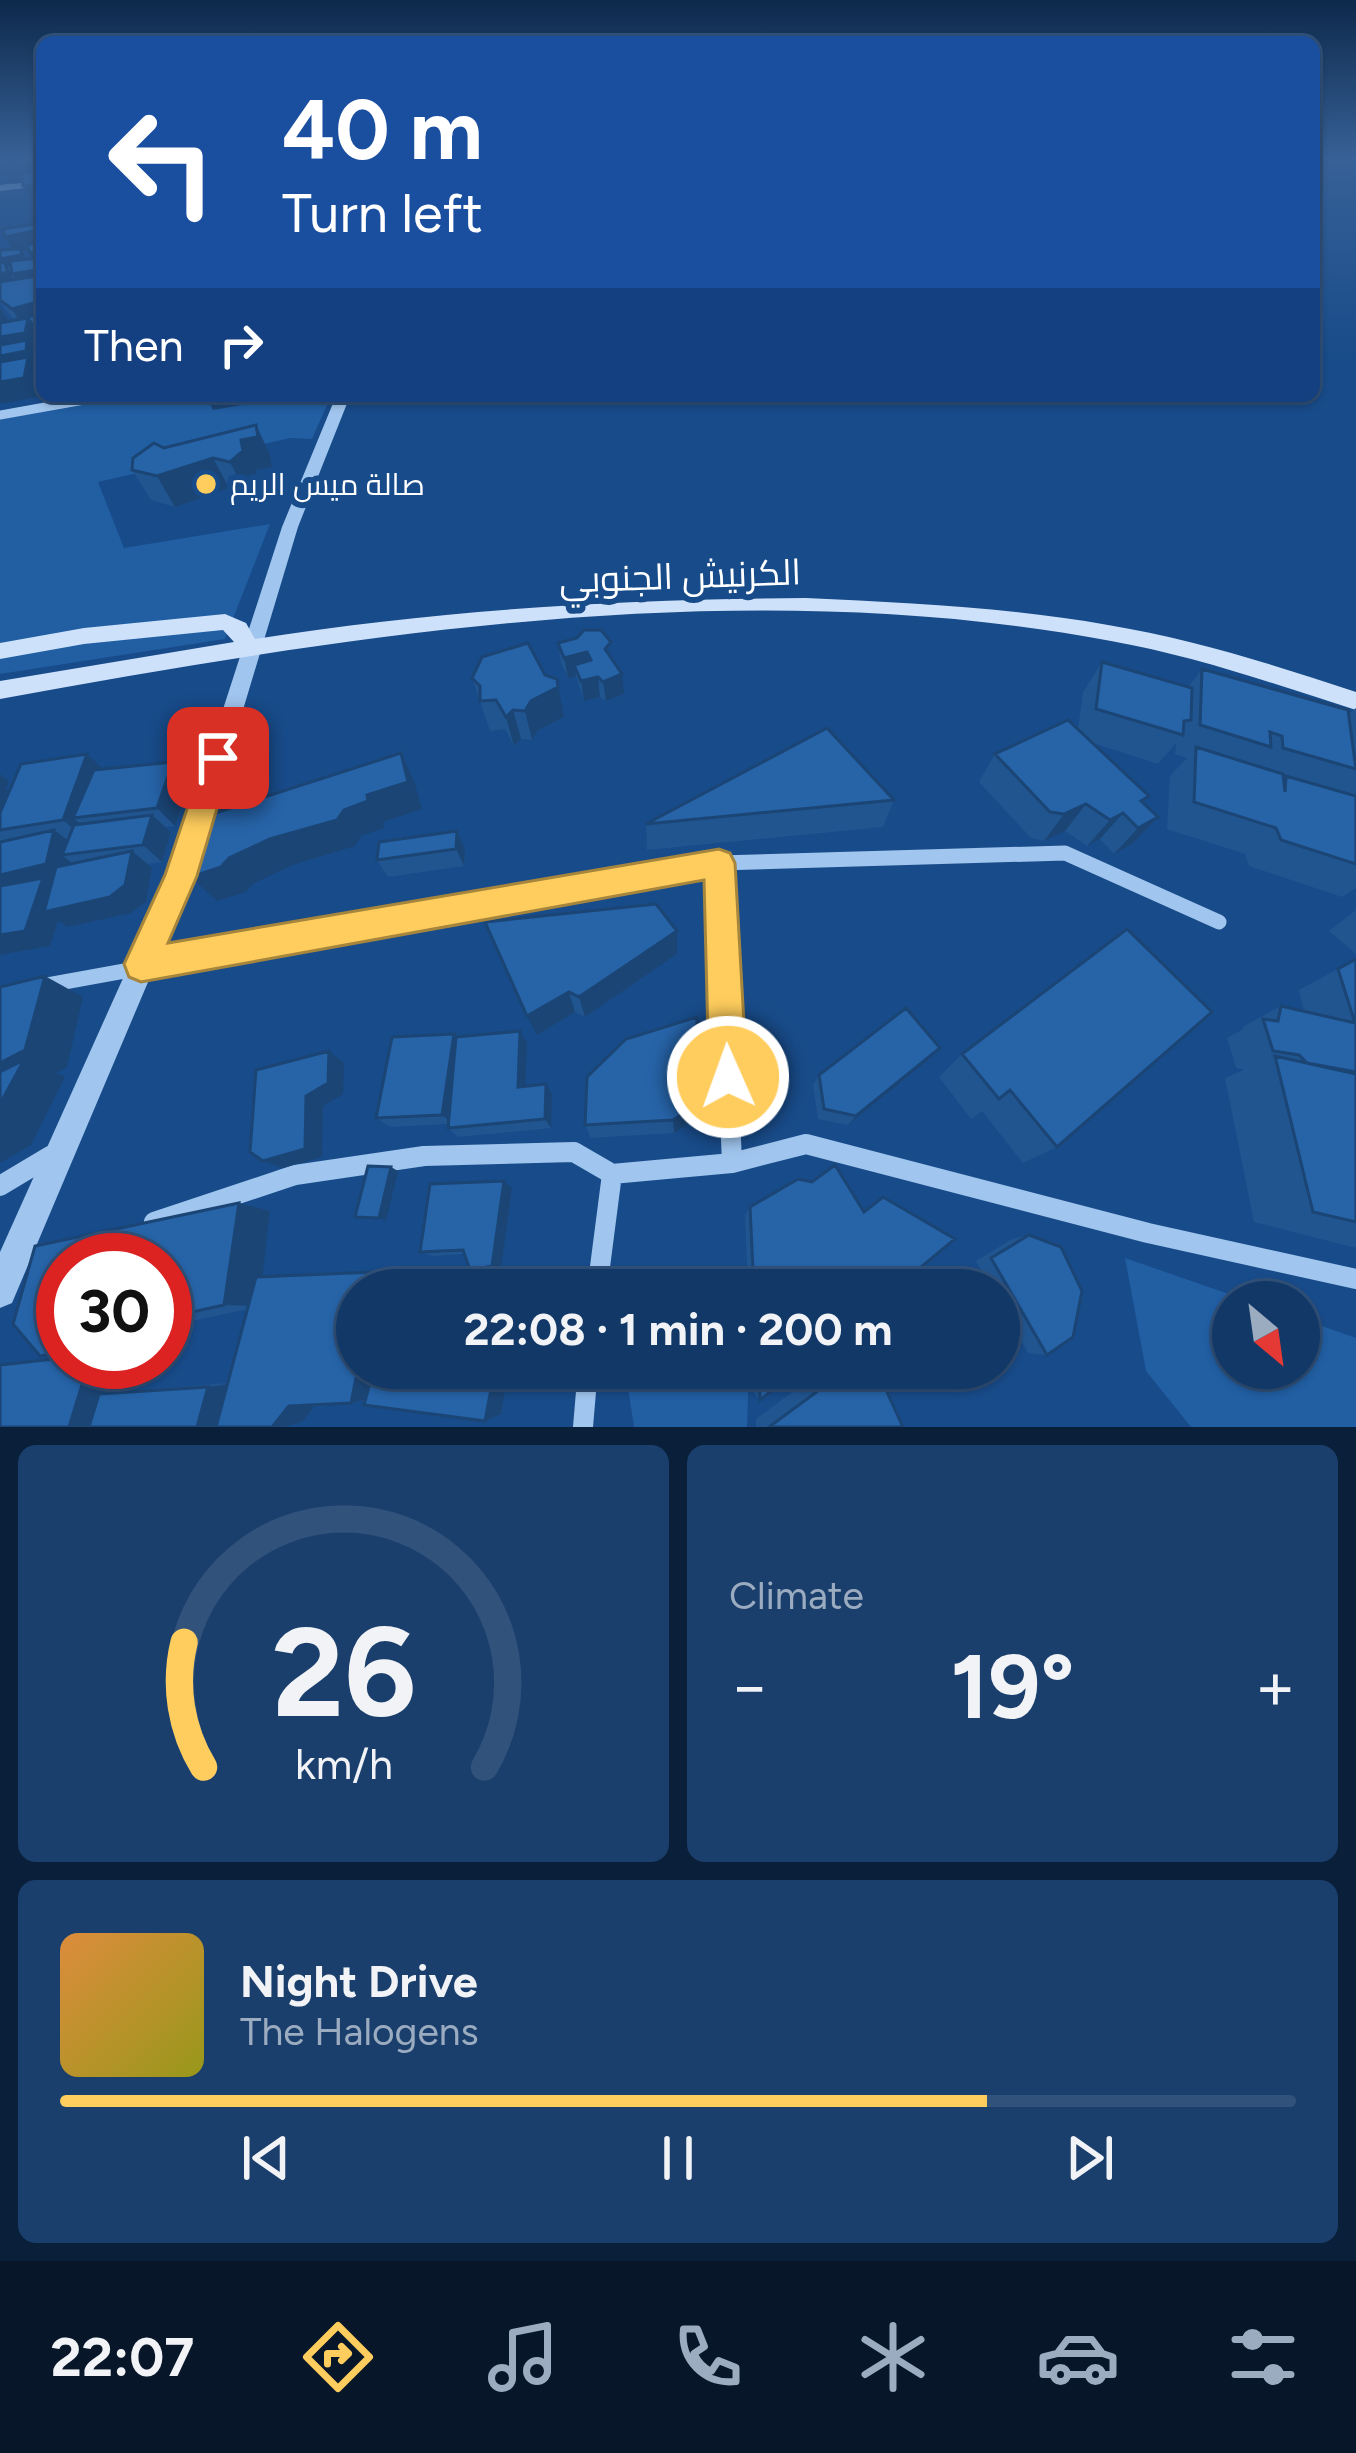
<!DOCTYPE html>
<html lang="en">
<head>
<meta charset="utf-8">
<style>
	:root { --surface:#123867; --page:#1b3f6d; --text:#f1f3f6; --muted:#9cacc0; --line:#31527b; --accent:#ffcd5d }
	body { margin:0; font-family:Figtree,Cairo,sans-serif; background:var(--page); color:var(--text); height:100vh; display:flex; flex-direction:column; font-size:45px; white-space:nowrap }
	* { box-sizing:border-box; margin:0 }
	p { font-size:39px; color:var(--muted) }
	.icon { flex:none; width:66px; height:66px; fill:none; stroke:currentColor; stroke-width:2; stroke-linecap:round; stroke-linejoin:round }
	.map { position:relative; height:1427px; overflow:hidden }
	.sheet { display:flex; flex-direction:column; gap:18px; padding:18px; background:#0a1f39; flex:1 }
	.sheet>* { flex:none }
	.top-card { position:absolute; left:36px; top:36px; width:1284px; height:366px; border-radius:18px; box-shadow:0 3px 9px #0004,0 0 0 3px var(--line); background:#1a4fa0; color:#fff; overflow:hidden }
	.needle { width:78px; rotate:151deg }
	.fabs { position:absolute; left:1212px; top:1281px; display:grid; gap:24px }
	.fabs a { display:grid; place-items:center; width:108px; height:108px; border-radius:50%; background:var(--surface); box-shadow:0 3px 9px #0004,0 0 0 3px var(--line); font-size:60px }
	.speed { position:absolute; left:36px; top:1233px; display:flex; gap:24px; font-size:60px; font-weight:700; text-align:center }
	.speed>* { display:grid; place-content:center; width:156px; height:156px; border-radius:50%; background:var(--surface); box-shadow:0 3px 9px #0004,0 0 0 3px var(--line); line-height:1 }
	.speed .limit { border:18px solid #d22; background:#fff; color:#111 }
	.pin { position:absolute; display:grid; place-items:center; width:102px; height:102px; color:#fff; margin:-51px; border-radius:24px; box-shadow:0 6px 18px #0006 }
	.me { position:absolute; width:132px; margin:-66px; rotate:358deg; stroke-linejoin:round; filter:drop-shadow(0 0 9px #0008) }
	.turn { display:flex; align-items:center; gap:42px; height:252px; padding:0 48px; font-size:54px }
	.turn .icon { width:156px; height:156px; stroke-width:2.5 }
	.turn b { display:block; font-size:84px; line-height:102px }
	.then { display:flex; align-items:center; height:114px; padding:0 48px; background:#0003; gap:24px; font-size:45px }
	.big { font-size:90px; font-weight:700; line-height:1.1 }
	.sheet .card { flex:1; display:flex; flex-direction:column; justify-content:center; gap:18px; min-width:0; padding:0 42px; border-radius:18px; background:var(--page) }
	.sheet .dial { align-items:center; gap:0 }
	.dial svg { height:312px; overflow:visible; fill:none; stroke:var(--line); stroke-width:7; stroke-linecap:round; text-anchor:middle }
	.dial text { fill:var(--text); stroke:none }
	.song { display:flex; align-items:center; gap:36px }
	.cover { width:144px; height:144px; border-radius:18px; background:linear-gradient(135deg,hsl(30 70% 55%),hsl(60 70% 35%)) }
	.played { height:12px; border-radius:6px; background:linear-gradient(90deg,var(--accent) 75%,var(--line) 75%) }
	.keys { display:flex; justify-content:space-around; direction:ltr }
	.heat { display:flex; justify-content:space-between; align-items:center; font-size:66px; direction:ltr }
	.sheet .tiles { flex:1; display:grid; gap:18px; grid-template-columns:1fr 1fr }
	.card:last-child { grid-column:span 2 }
	.trip { position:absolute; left:336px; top:1269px; width:684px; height:120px; border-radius:60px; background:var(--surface); box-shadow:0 3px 9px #0004,0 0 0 3px var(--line); font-weight:700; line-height:120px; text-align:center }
	.tab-bar { display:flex; height:192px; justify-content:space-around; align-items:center; background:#071629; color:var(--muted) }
	.tab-bar .icon { width:84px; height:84px }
	.tab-bar .current { color:var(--accent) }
	.tab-bar b { font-size:54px; color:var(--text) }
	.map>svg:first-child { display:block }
</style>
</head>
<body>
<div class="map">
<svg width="1356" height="1427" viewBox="0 0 1356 1427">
	<rect width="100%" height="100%" fill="#184b89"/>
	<path fill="#215ea2" d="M 127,396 L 331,396 L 312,439 L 290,438 L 98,482 L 124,548 L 270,524 L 225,639 L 0,674 L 0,419 Z
		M 1125,1258 L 1252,1302 L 1233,1302 L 1233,1368 L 1299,1368 L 1299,1318 L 1356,1338 L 1356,1427 L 1191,1427 L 1146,1371 Z
		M 625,1368 L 749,1368 L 747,1427 L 634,1427 Z"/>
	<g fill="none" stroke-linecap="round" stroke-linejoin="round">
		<path stroke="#a0c5ee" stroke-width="6" d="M 0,188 L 42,183"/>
		<path stroke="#a0c5ee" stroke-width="8" d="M 84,400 L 108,396"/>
		<path stroke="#a0c5ee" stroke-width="9" d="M 0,415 L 101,397"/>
		<path stroke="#a0c5ee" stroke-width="15" d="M 719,863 L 728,1071
			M 42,986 L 719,863 L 1065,853 L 1219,922"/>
		<path stroke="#a0c5ee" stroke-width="20" d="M 728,1068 L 732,1163
			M 0,1186 L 50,1156
			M 154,1222 L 295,1175 L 424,1156 L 574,1152 L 612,1174
			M 597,1290 L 612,1174 L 732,1163 L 806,1144 L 1148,1233 L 1356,1279
			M 583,1427 L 588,1368"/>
		<path fill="#a0c5ee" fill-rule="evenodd" d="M 336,396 L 350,396 L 298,527 L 193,876 L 12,1303 L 0,1308 L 0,1252 L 169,876 L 282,527 Z"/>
		<path fill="#cde1fa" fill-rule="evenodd" d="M 806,598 C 907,603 1008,607 1108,625 C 1192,639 1275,665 1356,692 L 1356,710 C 1275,684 1195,656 1111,641 C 743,572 362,633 0,699 L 0,681 L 234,642 L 223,630 L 84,644 L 0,659 L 0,643 L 84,628 L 225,614 L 246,623 L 255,639 C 437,610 621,599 806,598 Z"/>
	</g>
	<path fill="#215590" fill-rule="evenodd" d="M 42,223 L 42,278 L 39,279 L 42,284 L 42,335 L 40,336 L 38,351 L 35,352 L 40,359 L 39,370 L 37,370 L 41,376 L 38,397 L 0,404 L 0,303 L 0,308 L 10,321 L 14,320 L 0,302 L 0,250 L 12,249 ZM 29,251 L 33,258 L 26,259 L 23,252 Z
		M 256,425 L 270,455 L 272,467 L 256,470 L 258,481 L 245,492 L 229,488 L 175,507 L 151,500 L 132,470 L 164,448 Z
		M 558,643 L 613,660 L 624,694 L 606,701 L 600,697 L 584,701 L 576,676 L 568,678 L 561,663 Z
		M 1102,662 L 1188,687 L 1202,669 L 1349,714 L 1356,708 L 1356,888 L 1342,897 L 1249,866 L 1245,854 L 1167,829 L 1170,776 L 1187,758 L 1175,754 L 1176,743 L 1158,764 L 1093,743 L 1143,803 L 1158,817 L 1132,844 L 1114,854 L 1100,839 L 1087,846 L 1065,831 L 1044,841 L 1031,838 L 979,782 L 995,754 L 1078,729 L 1083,692 Z
		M 472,678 L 564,717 L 538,730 L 532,740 L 521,739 L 514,746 L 505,729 L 490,731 Z
		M 173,762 L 190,781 L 175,826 L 166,827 L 171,832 L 162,862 L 148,864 L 152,868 L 146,902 L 131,913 L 68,927 L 58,921 L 50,946 L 0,955 L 0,774 L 9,781 L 6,789 L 9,791 L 103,769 Z
		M 894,800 L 883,827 L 647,850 L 646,824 Z
		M 457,831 L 465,849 L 464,866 L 388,877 L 377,860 Z
		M 1356,910 L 1356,954 L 1329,931 Z
		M 485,922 L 677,954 L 585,1017 L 575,1012 L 537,1035 Z
		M 1127,929 L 1057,1147 L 1023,1163 L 982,1111 L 971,1119 L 939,1077 L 962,1054 Z
		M 1356,959 L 1356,1248 L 1254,1222 L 1225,1078 L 1244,1070 L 1236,1068 L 1227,1038 L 1243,1029 L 1244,1026 L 1281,1006 L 1304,1011 L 1299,990 Z
		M 456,1037 L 527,1043 L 525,1086 L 546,1084 L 552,1094 L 551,1128 L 458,1137 L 448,1128 L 448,1124 L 390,1127 L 376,1118 Z
		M 940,1048 L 928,1060 L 848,1125 L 818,1119 L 813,1085 L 819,1075 Z
		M 695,1101 L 688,1124 L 674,1133 L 591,1138 L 585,1125 Z
		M 512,1188 L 501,1269 L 481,1272 L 470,1270 L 464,1254 L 433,1256 L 420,1252 Z
		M 883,1197 L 893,1290 L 748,1290 L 745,1215 L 750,1207 L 863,1211 Z
		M 239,1203 L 270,1211 L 262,1277 L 375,1272 L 398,1276 L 395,1289 L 401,1290 L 357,1290 L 357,1368 L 509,1368 L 501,1414 L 485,1421 L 364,1405 L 366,1400 L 351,1403 L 316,1405 L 302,1422 L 283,1427 L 0,1427 L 0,1365 L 63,1358 L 63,1362 L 134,1362 L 126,1391 L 228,1383 L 248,1309 L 178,1324 L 165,1338 L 165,1260 L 63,1260 L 63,1355 L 40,1356 L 13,1324 L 35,1246 Z
		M 1029,1235 L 1047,1355 L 1028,1353 L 999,1302 L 999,1290 L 992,1290 L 976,1261 L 1012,1239 Z
		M 752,1368 L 799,1368 L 760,1400 L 754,1393 Z
		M 825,1368 L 876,1368 L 903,1427 L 756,1427 L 756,1419 Z"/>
	<path fill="#1b4575" d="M 0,160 L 29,160 L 36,173 L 42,172 L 42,201 L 32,202 L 23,186 L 35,181 L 13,184 L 4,169 L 9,168 L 5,161 Z
		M 42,229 L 42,248 L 23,252 L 26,258 L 26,264 L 7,267 L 14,281 L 0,284 L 0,259 L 15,254 L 5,237 Z
		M 42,251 L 42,260 L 35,262 L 30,253 Z
		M 42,269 L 42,278 L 39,279 L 42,284 L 42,335 L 40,336 L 38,351 L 35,352 L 40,359 L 39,370 L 37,370 L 41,376 L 38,397 L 0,404 L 0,303 L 0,308 L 14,328 L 24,328 L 12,309 L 18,283 L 12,274 Z
		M 206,396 L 261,396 L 261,402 L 213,410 Z
		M 267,396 L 312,396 L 313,397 L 270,405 Z
		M 256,425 L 270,455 L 272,467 L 256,470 L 258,481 L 245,492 L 230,462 L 241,440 Z
		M 213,458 L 229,488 L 175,507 L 157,476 Z
		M 587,652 L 590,672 L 574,665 L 576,676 L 568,678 L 564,658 Z
		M 622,674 L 624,694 L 606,701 L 603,682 Z
		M 598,677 L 600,697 L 584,701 L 581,681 Z
		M 557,679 L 564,717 L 538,730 L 532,740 L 525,711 L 531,701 Z
		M 513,710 L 521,739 L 514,746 L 506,717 Z
		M 401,753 L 414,781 L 422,809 L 383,822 L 384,828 L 361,836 L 355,846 L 292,865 L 253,884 L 246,892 L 217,901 L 191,877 L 270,839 L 344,810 L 367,795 Z
		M 87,754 L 107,773 L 73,818 L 87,829 L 84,838 L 63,820 Z
		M 173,762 L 190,781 L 175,826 L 157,808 Z
		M 0,774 L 9,781 L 6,789 L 27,805 L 0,830 Z
		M 1086,804 L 1065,831 L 1044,841 L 1064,814 Z
		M 1123,813 L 1100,839 L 1087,846 L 1110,820 Z
		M 152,815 L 171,832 L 162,862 L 143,845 Z
		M 1158,817 L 1132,844 L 1114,854 L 1138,828 Z
		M 54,830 L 77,847 L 62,855 L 73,864 L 132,851 L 152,868 L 146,902 L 131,913 L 68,927 L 58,921 L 50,946 L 0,955 L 0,875 Z
		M 457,831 L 465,849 L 464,866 L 456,849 Z
		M 677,931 L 677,954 L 585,1017 L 579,997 Z
		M 45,976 L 83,997 L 67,1067 L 56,1073 L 65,1077 L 31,1145 L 0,1163 L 0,1063 Z
		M 569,992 L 575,1012 L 537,1035 L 527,1016 Z
		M 520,1031 L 527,1043 L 525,1097 L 518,1087 Z
		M 454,1034 L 463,1047 L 453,1124 L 442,1115 Z
		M 940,1048 L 928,1060 L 848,1125 L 856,1116 Z
		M 329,1051 L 344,1063 L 343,1094 L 323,1106 L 322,1157 L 283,1168 L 263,1161 L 306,1096 Z
		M 546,1084 L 552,1094 L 551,1128 L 545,1119 Z
		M 696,1085 L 695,1101 L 688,1124 L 674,1133 L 673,1120 Z
		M 391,1167 L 398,1171 L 386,1221 L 379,1218 Z
		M 504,1181 L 512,1188 L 501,1269 L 492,1266 Z
		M 239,1203 L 270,1211 L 259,1306 L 224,1305 Z
		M 375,1272 L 398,1276 L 395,1290 L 372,1290 Z
		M 165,1324 L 178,1324 L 165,1338 Z
		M 89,1362 L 134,1362 L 126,1391 L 99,1394 L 116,1427 L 69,1427 Z
		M 358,1368 L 382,1368 L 377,1397 L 351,1403 Z
		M 495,1368 L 509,1368 L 501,1414 L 485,1421 Z
		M 245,1382 L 234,1427 L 197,1427 L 208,1387 Z
		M 320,1399 L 302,1422 L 283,1427 L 272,1427 L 289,1406 Z"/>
	<path fill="#2663a7" stroke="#1b4575" stroke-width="3" d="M 28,160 L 26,166 L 4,169 L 6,161 Z
		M 42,162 L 42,170 L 36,171 L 37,163 Z
		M 42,170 L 40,184 L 23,186 L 21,173 Z
		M 42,223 L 42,229 L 5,237 L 3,229 Z
		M 42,242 L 42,251 L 30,253 L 27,245 Z
		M 21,249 L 21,255 L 0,259 L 0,250 Z
		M 42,258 L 42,269 L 12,274 L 10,261 Z
		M 4,262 L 8,272 L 0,274 L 0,263 Z
		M 37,276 L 37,302 L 12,309 L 0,300 L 0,282 Z
		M 36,315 L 36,326 L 34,327 L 28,318 L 11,321 Z
		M 28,318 L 25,333 L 0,337 L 0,323 Z
		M 27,340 L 26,351 L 0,356 L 0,345 Z
		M 28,357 L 24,378 L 0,382 L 0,362 Z
		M 256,425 L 258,437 L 241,440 L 243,451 L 230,462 L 213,458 L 157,476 L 132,470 L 133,458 L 154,443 L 164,448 Z
		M 584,630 L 601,630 L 611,642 L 605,649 L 622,674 L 603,682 L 598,677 L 581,681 L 574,665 L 591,660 L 587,652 L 564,658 L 558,643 L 577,638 Z
		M 528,643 L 545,675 L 557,679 L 558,687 L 531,701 L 525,711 L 513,710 L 506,717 L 496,700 L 480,701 L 480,686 L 472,678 L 482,657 Z
		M 1102,662 L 1192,688 L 1191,720 L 1184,721 L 1183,735 L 1096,709 Z
		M 1202,669 L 1348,710 L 1356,769 L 1283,748 L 1282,736 L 1270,732 L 1271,747 L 1200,725 Z
		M 1068,720 L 1149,796 L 1141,801 L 1158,817 L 1138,828 L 1123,813 L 1110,820 L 1086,804 L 1064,814 L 1050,812 L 995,754 Z
		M 827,728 L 894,800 L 646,824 Z
		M 1196,747 L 1283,774 L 1285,792 L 1286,776 L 1356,796 L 1356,864 L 1281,840 L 1276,828 L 1194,802 Z
		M 401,753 L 408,782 L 367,795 L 368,801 L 344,810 L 337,820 L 270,839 L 229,858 L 221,867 L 191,877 L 212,814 Z
		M 87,754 L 63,820 L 0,830 L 0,813 L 21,764 Z
		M 173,762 L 157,808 L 73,818 L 94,770 Z
		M 152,815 L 143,845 L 62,855 L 74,825 Z
		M 54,830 L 46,864 L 0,875 L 0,842 Z
		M 457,831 L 456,849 L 377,860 L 379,842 Z
		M 132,851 L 125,885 L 110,897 L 44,912 L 56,867 Z
		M 43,878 L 25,931 L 0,935 L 0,886 Z
		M 656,904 L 677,931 L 579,997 L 569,992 L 527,1016 L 485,922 Z
		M 1127,929 L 1212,1012 L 1057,1147 L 1010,1090 L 999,1099 L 962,1054 Z
		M 1356,959 L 1356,1072 L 1307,1063 L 1299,1055 L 1273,1051 L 1263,1019 L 1278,1021 L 1281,1006 L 1355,1023 L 1338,969 Z
		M 45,976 L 25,1050 L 0,1063 L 0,987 Z
		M 906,1008 L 940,1048 L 856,1116 L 824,1109 L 819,1075 Z
		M 697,1017 L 696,1085 L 689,1110 L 673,1120 L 585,1125 L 587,1077 L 626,1039 Z
		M 520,1031 L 518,1087 L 546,1084 L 545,1119 L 448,1128 L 456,1037 Z
		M 454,1034 L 442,1115 L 376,1118 L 392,1037 Z
		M 329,1051 L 328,1083 L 306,1096 L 305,1149 L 263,1161 L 250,1152 L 256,1070 Z
		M 1275,1056 L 1356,1074 L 1356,1222 L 1313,1212 Z
		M 24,1060 L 0,1104 L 0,1072 Z
		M 835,1165 L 864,1212 L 883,1197 L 955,1239 L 893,1290 L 754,1290 L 750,1207 L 798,1179 L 812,1182 Z
		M 368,1166 L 391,1167 L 379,1218 L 355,1217 Z
		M 504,1181 L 492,1266 L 470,1270 L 463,1250 L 420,1252 L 430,1184 Z
		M 239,1203 L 224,1305 L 165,1318 L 165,1260 L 63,1260 L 63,1352 L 40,1356 L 13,1324 L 35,1246 Z
		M 1029,1235 L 1061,1247 L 1082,1291 L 1073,1337 L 1047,1355 L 991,1258 Z
		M 375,1272 L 372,1290 L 357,1290 L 358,1368 L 351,1403 L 289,1406 L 272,1427 L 216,1427 L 256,1277 Z
		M 63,1358 L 63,1362 L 89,1362 L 69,1427 L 0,1427 L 0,1365 Z
		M 374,1368 L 495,1368 L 485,1421 L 364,1405 Z
		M 759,1368 L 799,1368 L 760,1400 Z
		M 849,1368 L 876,1368 L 903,1427 L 769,1427 Z
		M 208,1387 L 197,1427 L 89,1427 L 99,1394 Z"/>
	<linearGradient id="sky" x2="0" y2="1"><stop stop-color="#0d294b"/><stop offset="0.44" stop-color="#376197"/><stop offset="1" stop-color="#376197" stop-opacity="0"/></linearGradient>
	<rect width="1356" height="360" fill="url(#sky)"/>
	<path fill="#ffcd5d" stroke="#a6853c" stroke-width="3" d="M 218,746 L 228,750 L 232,758 L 197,876 L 168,943 L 719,849 L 730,853 L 735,863 L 747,1077 L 742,1091 L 728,1096 L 715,1091 L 709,1077 L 704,880 L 141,982 L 129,977 L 124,964 L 165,875 L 204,758 L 208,750 Z"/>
	<circle fill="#ffcd5d" stroke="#184b89" stroke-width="4.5" cx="206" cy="484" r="12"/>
	<g text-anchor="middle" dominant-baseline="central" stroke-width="12" stroke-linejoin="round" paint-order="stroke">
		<g font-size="30" fill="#fff" stroke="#184b89" text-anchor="start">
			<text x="230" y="484">صالة ميس الريم</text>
		</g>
		<g font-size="36" fill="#fff" stroke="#184b89">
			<text transform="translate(680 576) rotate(-2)">الكرنيش الجنوبي</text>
		</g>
	</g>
</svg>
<div class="fabs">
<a><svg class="needle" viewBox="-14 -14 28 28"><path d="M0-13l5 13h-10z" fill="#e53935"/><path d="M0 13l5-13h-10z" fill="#9cacc0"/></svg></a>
</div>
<div class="speed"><div class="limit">30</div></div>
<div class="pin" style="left:218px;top:758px;background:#d93025"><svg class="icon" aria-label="arrive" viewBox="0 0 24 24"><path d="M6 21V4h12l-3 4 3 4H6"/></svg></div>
<svg class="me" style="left:728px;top:1077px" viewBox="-20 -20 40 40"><circle r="17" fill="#ffcd5d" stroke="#fff" stroke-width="3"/><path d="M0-11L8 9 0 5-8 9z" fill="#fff"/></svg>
<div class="trip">22:08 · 1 min · 200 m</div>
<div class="top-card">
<div class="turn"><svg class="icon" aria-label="left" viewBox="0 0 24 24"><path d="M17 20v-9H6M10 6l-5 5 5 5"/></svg><div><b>40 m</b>Turn left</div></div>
<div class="then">Then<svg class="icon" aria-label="right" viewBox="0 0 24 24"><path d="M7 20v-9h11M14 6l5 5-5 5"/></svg></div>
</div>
</div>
<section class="sheet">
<div class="tiles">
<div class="card dial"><svg viewBox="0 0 100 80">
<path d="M14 69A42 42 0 1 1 86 69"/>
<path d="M14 69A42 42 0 0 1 9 37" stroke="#ffcd5d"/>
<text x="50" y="56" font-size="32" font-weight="700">26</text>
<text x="50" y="72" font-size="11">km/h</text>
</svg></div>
<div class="card"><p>Climate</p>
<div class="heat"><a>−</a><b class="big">19°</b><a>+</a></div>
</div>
<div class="card">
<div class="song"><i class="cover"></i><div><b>Night Drive</b><p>The Halogens</p></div></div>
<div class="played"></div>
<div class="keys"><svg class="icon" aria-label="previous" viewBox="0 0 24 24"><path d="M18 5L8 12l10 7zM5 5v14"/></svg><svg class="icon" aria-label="pause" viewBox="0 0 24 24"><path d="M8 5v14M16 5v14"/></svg><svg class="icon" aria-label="next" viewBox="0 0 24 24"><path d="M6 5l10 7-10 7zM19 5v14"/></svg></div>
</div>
</div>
</section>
<nav class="tab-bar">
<b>22:07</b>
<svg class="icon current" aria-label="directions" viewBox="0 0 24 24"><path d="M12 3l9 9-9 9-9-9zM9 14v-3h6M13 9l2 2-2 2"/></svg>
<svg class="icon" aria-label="music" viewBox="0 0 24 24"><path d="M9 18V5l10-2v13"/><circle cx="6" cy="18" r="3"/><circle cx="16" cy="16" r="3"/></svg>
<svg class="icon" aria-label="phone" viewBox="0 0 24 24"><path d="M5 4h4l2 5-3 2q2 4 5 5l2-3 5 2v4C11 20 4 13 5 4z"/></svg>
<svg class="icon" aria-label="climate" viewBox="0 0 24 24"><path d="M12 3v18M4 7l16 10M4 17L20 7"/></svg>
<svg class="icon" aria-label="car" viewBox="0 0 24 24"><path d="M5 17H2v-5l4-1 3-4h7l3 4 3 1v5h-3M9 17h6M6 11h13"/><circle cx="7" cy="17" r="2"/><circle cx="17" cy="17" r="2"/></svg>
<svg class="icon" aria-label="filters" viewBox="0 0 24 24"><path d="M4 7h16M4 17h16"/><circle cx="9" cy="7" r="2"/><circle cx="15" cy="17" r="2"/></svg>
</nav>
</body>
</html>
